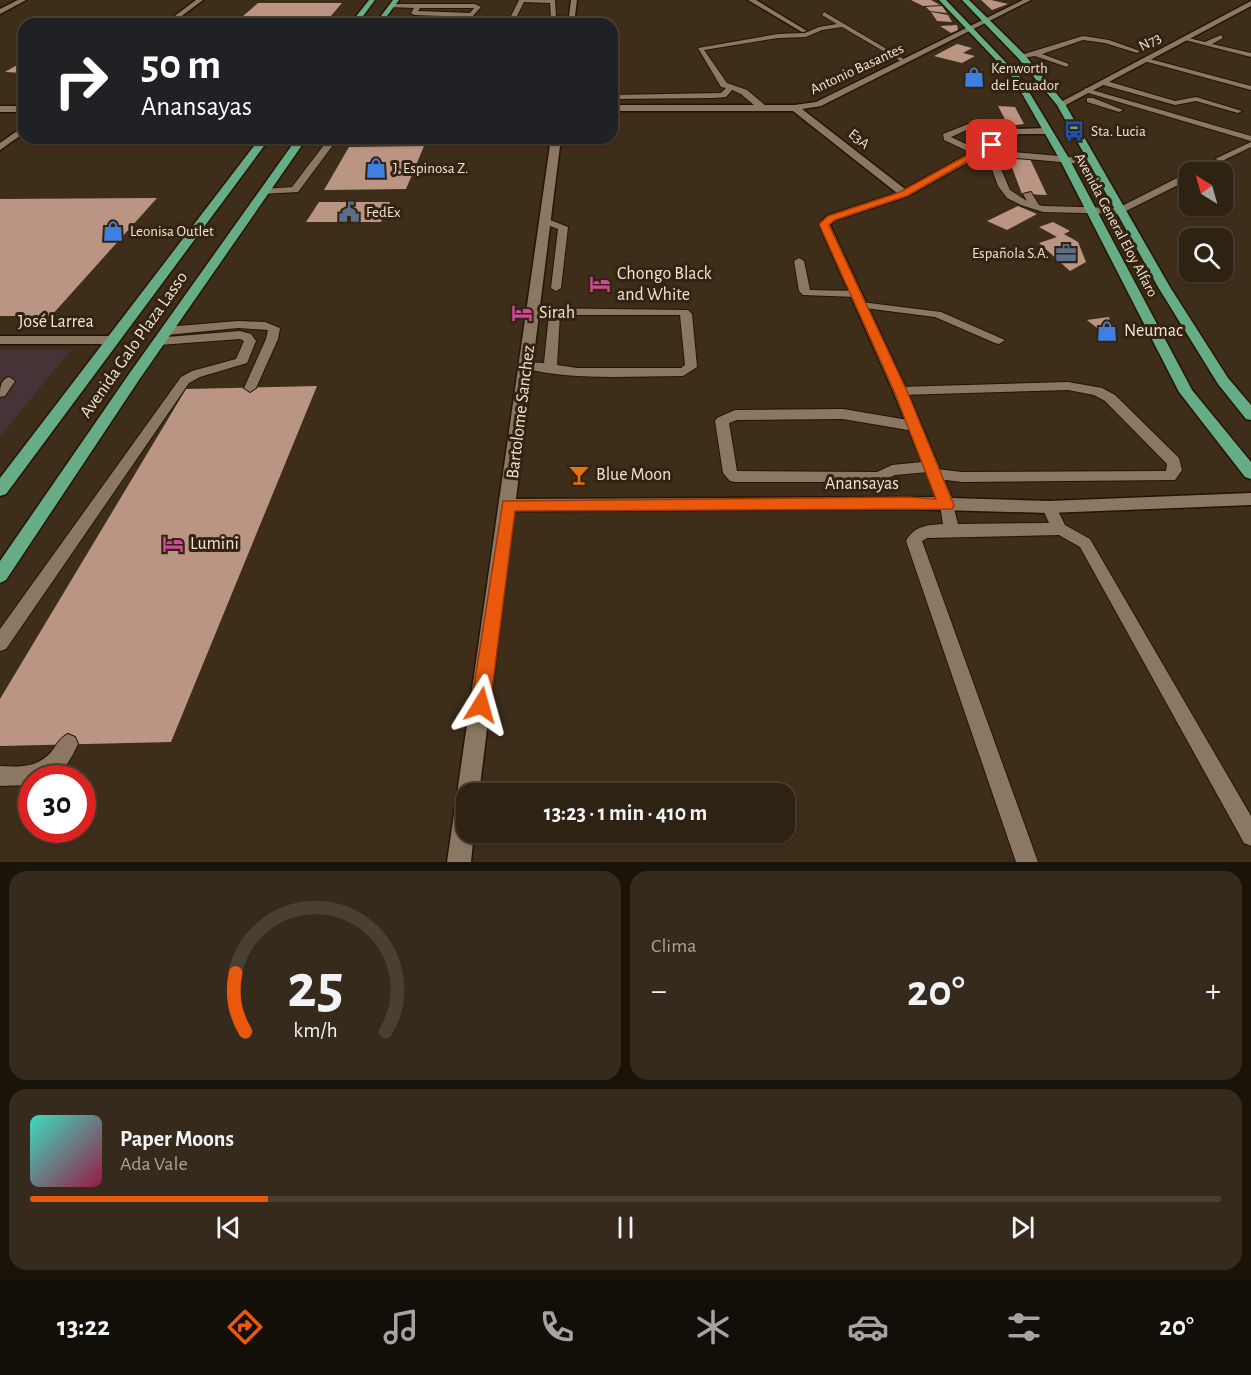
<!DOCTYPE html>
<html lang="es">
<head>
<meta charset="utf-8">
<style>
	:root { --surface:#2e2213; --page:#362a1c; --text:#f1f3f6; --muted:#a7a4a0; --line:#493f33; --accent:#ea580c }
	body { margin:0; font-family:"Alegreya Sans",sans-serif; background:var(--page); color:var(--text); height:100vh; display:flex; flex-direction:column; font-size:22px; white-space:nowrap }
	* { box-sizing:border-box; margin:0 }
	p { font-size:20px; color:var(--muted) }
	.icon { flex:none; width:33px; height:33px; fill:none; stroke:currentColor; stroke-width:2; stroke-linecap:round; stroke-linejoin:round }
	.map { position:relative; height:862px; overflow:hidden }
	.sheet { display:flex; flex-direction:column; gap:9px; padding:9px; background:#19130a; flex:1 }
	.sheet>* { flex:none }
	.guide { position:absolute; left:18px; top:18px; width:600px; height:126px; border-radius:18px; box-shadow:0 2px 4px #0004,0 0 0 2px var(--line); background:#202124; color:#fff; overflow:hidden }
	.needle { width:39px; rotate:323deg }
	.controls { position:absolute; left:1179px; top:162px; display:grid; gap:12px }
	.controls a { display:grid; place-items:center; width:54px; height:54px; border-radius:12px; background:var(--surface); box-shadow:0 2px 4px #0004,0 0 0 2px var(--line); font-size:30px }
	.speed { position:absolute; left:18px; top:765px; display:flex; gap:12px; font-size:30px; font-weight:700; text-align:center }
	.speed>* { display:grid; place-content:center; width:78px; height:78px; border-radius:50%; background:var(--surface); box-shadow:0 2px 4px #0004,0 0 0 2px var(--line); line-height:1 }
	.speed .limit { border:9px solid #d22; background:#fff; color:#111 }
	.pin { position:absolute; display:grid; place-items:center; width:51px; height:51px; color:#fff; margin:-26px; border-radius:12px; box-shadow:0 3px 9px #0006 }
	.me { position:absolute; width:66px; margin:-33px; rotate:8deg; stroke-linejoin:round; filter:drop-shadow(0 0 4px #0008) }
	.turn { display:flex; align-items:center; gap:21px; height:126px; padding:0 24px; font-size:27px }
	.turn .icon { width:78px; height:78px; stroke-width:2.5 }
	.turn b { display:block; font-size:42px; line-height:51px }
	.big { font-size:45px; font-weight:600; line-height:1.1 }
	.sheet .widget { flex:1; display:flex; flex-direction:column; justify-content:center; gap:9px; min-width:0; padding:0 21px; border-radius:18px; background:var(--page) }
	.sheet .dial { align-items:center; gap:0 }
	.dial svg { height:156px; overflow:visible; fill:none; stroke:var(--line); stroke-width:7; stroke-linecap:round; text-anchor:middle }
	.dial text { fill:var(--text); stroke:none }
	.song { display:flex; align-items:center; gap:18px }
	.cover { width:72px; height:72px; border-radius:9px; background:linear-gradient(135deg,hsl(170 70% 55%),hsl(340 70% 35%)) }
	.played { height:6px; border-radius:3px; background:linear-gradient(90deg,var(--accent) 20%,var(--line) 20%) }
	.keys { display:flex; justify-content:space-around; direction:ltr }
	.heat { display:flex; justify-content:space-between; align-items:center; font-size:33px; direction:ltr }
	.sheet .tiles { flex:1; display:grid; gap:9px; grid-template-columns:1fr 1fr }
	.widget:last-child { grid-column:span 2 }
	.trip { position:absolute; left:456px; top:783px; width:339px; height:60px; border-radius:18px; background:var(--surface); box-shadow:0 2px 4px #0004,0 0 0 2px var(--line); font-weight:600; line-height:60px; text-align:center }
	.tab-bar { display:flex; height:96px; justify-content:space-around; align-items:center; background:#120e08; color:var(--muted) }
	.tab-bar .icon { width:42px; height:42px }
	.tab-bar .selected { color:var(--accent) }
	.tab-bar b { font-size:27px; color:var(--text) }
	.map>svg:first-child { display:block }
</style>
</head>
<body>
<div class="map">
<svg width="1251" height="862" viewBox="0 0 1251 862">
	<rect width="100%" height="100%" fill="#3e2d19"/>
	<path fill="#463237" d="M 0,350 L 71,350 L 0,436 Z"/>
	<path fill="#bb9583" d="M 911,0 L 931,0 L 940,5 L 923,6 Z
		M 981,0 L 991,0 L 1008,4 L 992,10 Z
		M 258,3 L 342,3 L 330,17 L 242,17 Z
		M 942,6 L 947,13 L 930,11 L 926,7 Z
		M 931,12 L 948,15 L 952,22 L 937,21 Z
		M 957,25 L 958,30 L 951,33 L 940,26 Z
		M 957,44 L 972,48 L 963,53 L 975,56 L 962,63 L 934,56 Z
		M 24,61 L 24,73 L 5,72 Z
		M 998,106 L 1015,107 L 1024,124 L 1015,125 L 1006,121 Z
		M 424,146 L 406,189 L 324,190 L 349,147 Z
		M 1008,157 L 1030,159 L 1047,195 L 1022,194 Z
		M 157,198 L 51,316 L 0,316 L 0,199 Z
		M 319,202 L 390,202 L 381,222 L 306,222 Z
		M 1018,206 L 1037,214 L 1007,230 L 987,221 Z
		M 1053,222 L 1070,231 L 1064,234 L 1078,242 L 1086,262 L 1070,271 L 1039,243 L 1057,237 L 1039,227 Z
		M 1109,317 L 1115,342 L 1087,320 Z
		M 317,386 L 171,742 L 0,746 L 0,699 L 186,389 Z"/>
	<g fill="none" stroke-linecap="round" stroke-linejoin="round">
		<g stroke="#241502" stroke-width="2">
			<path id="lane" d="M 519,0 L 555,0 L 556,16 L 575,18 L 551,19 L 550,3 L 524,2 L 515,20 L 516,24 L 510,24 L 509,20 Z
				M 391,4 L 475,4 L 481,7 L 472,17 L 414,15 L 411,13 L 414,8 L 389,7 ZM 420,8 L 474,8 L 470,13 L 418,11 Z
				M 824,12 L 907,61 L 902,62 L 842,27 L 822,30 L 806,37 L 778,38 L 704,50 L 727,83 L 747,90 L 766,106 L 766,110 L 760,110 L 741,94 L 732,90 L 726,97 L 714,98 L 612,99 L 612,95 L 721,93 L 726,88 L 721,87 L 698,48 L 778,34 L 805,33 L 819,27 L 837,24 L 822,15 Z
				M 1221,35 L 1223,38 L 1212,44 L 1251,53 L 1251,57 L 1181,39 L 1184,37 L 1205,42 Z
				M 1083,36 L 1109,40 L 1140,51 L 1137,53 L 1105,43 L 1083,40 L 1042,54 L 1069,64 L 1067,67 L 1035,56 L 1021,58 L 1018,56 Z
				M 1146,58 L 1251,86 L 1251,90 L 1144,61 Z
				M 1103,80 L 1175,101 L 1196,97 L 1242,111 L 1238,113 L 1196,101 L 1175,105 L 1100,84 L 1099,82 Z
				M 1085,88 L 1251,136 L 1251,141 L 1085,92 Z
				M 1087,98 L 1093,98 L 1123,110 L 1119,112 L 1087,102 Z
				M 971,123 L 1010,135 L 1011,137 L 1007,139 L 971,128 L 951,137 L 981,151 L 982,153 L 978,156 L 944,140 L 943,134 Z
				M 338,138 L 350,138 L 333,145 L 298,192 L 261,194 L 261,190 L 264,189 L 292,187 L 327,141 Z
				M 1251,142 L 1251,147 L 1222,161 L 1215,159 Z
				M 1012,152 L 1093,159 L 1097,162 L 1093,165 L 1017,158 L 1013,161 C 1007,159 1003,157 998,162 L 1010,190 L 1027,201 L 1023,194 L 1031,192 L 1039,205 L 1043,206 L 1118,208 L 1187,173 L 1191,172 L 1190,179 L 1120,214 L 1043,212 L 1021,205 L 1007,198 L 998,186 L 989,161 L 995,155 Z
				M 545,218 L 568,227 L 561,288 L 556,291 L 551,288 L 558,229 L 542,223 L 542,219 Z
				M 799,258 L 804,261 L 810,290 L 856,291 L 862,294 L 856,297 L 803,295 L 799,291 L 794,261 Z
				M 861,302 L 941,312 L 1005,340 L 999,344 L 995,343 L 935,317 L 857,307 L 857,303 Z
				M 534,308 L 688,310 L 692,314 L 697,367 L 683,376 C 630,376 573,381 523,368 L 521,365 L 523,362 L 544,363 L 549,314 L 530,313 L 528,311 ZM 560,315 L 680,315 L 685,365 L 681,368 L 577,368 L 557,365 Z
				M 238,321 L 265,322 L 280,328 L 278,339 L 256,388 L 250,392 L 244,388 L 266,339 L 268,330 L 238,328 L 166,335 L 160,331 L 166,327 Z
				M 240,331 L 251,334 L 256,341 L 247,363 L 200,377 L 189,383 L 6,649 L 0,651 L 0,629 L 181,377 L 192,371 L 236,359 L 244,341 L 240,339 L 159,345 L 153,341 L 155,338 Z
				M 9,377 L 15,381 L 5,396 L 0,397 C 0,388 0,380 9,377 Z
				M 1068,382 L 1102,388 L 1115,395 L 1179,458 L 1182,470 L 1175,480 L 962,482 L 930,478 L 929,472 L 895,475 L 879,482 L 735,482 L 730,481 L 723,473 L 715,421 L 717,418 L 735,410 L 843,409 L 914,421 L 921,426 L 914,431 L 843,419 L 737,420 L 729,423 L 737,471 L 877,472 L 892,465 L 932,461 L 937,462 L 939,466 L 937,469 L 962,472 L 1166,471 L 1167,464 L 1105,401 L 1094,395 L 1068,390 L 900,395 L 894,391 L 900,387 Z
				M 947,499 L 952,501 L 958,524 L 1049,523 L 1042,507 L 1044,503 L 1049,501 L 1054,503 L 1065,525 L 1090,539 L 1251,816 L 1251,846 L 1244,843 L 1080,547 L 1059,535 L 927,538 L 922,541 L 1038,862 L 1016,862 L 906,541 C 914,526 927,525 943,524 L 940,505 L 942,501 Z
				M 68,734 L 75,737 L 78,744 C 73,755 64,773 51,778 C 45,780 37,778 32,778 L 32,785 L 0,786 L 0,766 C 20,767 38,768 52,751 C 57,744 60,738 68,734 Z"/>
		</g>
		<g stroke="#241502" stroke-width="3">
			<path id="street" d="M 18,0 L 26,0 L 0,14 L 0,9 Z
				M 196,0 L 203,0 L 171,24 L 164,24 Z
				M 571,0 L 577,0 L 574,24 L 568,24 Z
				M 748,0 L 756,0 L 807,31 L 802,32 Z
				M 1023,0 L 1031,0 L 821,106 L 802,109 L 905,189 L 1014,129 L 1047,128 L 1051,131 L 1047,134 L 1019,134 L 908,196 L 835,220 L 830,225 L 907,391 L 952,498 L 1049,501 L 1251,493 L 1251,505 L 1049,513 L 907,509 L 514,511 L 479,794 L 466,794 L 466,832 L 474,832 L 471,862 L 447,862 L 455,807 L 459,799 L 457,794 L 551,138 L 561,138 L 516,499 L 936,497 L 893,391 L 819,224 L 827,216 L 897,193 L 793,111 L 612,111 L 612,105 L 795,105 L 816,102 Z
				M 1251,1 L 1251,6 L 1064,106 L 1057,104 Z
				M 0,106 L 24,106 L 24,112 L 0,112 Z
				M 24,126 L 24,133 L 0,150 L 0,143 Z
				M 0,336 L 111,336 L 118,340 L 111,344 L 0,344 Z"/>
		</g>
		<g stroke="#241502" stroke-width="3">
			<path id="primary" d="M 369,0 L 375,0 L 357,24 L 350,24 Z
				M 393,0 L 399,0 L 381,24 L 375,24 Z
				M 939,0 L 946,0 L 1020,77 L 1070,160 L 1192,390 L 1251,462 L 1251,479 L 1245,477 L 1179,392 L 1060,160 L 1013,78 Z
				M 962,0 L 969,0 L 1024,54 L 1065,104 L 1170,287 L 1228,378 L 1251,405 L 1251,420 L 1246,419 L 1218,384 L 1158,287 L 1057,105 L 1018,58 Z
				M 260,138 L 270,138 L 6,494 L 0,496 L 0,478 Z
				M 297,138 L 307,138 L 139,380 L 6,580 L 0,583 L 0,561 L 129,374 Z"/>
		</g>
		<use href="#lane" fill="#8c7862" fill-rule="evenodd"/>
		<use href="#street" fill="#8c7862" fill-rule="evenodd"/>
		<use href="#primary" fill="#66ad87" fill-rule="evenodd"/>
	</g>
	<path fill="#ea580c" stroke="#983908" stroke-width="1.5" d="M 989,143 L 996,145 L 907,196 L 835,220 L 829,225 L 907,391 L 954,505 L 952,509 L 515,511 L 490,705 L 487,711 L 481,714 L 474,711 L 471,705 L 503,501 L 908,497 L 936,499 L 894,391 L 819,224 L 828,216 L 900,192 Z"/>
	<defs>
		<g id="shop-bare" transform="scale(1.62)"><path d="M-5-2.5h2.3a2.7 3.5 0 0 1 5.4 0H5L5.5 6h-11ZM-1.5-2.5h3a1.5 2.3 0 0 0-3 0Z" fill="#3f7fe0" stroke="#33230f" stroke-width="2.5" paint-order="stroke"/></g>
		<g id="bus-bare" transform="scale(1.62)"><path d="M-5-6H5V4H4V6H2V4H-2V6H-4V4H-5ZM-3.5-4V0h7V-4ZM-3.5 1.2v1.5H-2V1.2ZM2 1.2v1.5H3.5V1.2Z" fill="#1a4fb4" stroke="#33230f" stroke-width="2.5" paint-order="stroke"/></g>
		<g id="civic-bare" transform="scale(1.62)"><path d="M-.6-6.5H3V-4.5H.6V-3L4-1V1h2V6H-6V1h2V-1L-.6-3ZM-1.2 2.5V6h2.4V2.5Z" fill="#5c6f8a" stroke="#33230f" stroke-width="2.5" paint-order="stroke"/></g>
		<g id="office-bare" transform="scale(1.62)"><path d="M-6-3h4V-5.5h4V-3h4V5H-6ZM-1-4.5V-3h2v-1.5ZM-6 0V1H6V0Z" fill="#5c6f8a" stroke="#33230f" stroke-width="2.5" paint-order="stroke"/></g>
		<g id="hotel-bare" transform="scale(1.62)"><path d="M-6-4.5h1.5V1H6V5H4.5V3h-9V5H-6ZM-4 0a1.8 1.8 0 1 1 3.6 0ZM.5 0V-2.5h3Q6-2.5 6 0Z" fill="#d1479c" stroke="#33230f" stroke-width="2.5" paint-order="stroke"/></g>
		<g id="bar-bare" transform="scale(1.62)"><path d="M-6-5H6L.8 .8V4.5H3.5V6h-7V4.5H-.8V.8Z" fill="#e8710a" stroke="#33230f" stroke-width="2.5" paint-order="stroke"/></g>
	</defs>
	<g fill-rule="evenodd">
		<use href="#shop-bare" x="974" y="77"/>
		<use href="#bus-bare" x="1074" y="131"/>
		<use href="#shop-bare" x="376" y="168"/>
		<use href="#civic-bare" x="349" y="212"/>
		<use href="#shop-bare" x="113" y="231"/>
		<use href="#office-bare" x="1066" y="253"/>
		<use href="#hotel-bare" x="600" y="284"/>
		<use href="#hotel-bare" x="522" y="313"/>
		<use href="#shop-bare" x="1107" y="331"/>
		<use href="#bar-bare" x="579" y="475"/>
		<use href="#hotel-bare" x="173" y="544"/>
	</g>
	<g text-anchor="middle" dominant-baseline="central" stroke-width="6" stroke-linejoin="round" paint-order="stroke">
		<g font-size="15" fill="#f0e5d9" stroke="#33230f">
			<text transform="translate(1150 42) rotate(-28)">N73</text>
			<text transform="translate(857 69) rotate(-25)">Antonio Basantes</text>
			<text transform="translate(859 139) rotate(39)">E3A</text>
			<text transform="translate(1116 225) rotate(62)">Avenida General Eloy Alfaro</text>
		</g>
		<g font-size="15" fill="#f0e5d9" stroke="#33230f" text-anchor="start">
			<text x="991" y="68">Kenworth<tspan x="991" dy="17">del Ecuador</tspan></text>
			<text x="1091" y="131">Sta. Lucia</text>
			<text x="393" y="168">J. Espinosa Z.</text>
			<text x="366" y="212">FedEx</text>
			<text x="130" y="231">Leonisa Outlet</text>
			<text x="1049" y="253" text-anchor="end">Española S.A.</text>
		</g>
		<g font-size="18" fill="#f0e5d9" stroke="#33230f" text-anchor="start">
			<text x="617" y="274">Chongo Black<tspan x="617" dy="21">and White</tspan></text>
			<text x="539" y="313">Sirah</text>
			<text x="1124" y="331">Neumac</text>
			<text x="596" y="475">Blue Moon</text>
			<text x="190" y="544">Lumini</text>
		</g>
		<g font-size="18" fill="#f0e5d9" stroke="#33230f">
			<text x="56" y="322">José Larrea</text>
			<text transform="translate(134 345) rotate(-55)">Avenida Galo Plaza Lasso</text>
			<text transform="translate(521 412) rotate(-83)">Bartolome Sanchez</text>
			<text x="862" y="484">Anansayas</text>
		</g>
	</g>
</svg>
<div class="controls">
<a><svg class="needle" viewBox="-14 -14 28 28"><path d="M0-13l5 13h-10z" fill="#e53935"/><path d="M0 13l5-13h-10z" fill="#a7a4a0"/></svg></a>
<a><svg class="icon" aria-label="search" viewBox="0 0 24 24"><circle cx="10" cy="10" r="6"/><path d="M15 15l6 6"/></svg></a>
</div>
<div class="speed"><div class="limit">30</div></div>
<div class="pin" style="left:992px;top:145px;background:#d93025"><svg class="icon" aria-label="arrive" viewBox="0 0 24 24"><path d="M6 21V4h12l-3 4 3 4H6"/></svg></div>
<svg class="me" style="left:481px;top:705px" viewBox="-20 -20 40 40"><path d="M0-17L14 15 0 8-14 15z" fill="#ea580c" stroke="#fff" stroke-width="4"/></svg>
<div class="trip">13:23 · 1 min · 410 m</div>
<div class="guide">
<div class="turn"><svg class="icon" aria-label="right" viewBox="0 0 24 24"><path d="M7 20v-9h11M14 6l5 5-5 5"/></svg><div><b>50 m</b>Anansayas</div></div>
</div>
</div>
<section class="sheet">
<div class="tiles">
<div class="widget dial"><svg viewBox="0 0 100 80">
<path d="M14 69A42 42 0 1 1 86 69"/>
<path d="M14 69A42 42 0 0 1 9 39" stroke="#ea580c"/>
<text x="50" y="56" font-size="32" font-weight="700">25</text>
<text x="50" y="72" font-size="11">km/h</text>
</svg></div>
<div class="widget"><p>Clima</p>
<div class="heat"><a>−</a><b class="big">20°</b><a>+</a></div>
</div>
<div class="widget">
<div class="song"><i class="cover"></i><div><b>Paper Moons</b><p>Ada Vale</p></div></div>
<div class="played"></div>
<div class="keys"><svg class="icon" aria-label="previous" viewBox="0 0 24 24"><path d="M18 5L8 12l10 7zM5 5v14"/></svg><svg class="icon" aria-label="pause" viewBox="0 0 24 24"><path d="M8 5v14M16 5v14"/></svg><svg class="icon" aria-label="next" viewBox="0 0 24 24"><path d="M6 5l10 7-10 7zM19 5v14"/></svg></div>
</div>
</div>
</section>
<nav class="tab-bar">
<b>13:22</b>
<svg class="icon selected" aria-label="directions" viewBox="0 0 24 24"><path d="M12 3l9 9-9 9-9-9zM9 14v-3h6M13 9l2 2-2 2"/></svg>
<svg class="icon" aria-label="music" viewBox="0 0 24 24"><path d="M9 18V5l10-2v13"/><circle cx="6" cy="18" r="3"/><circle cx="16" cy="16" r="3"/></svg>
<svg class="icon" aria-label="phone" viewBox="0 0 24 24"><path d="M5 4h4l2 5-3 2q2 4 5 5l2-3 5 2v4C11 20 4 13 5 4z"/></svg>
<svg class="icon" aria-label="climate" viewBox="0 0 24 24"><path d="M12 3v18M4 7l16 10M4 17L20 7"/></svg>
<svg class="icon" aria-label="car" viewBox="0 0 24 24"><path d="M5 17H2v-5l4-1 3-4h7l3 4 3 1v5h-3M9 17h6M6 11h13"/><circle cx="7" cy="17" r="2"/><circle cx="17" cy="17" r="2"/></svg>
<svg class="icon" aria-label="filters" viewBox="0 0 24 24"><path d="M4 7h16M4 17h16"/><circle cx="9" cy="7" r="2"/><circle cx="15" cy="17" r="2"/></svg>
<b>20°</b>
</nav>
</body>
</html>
